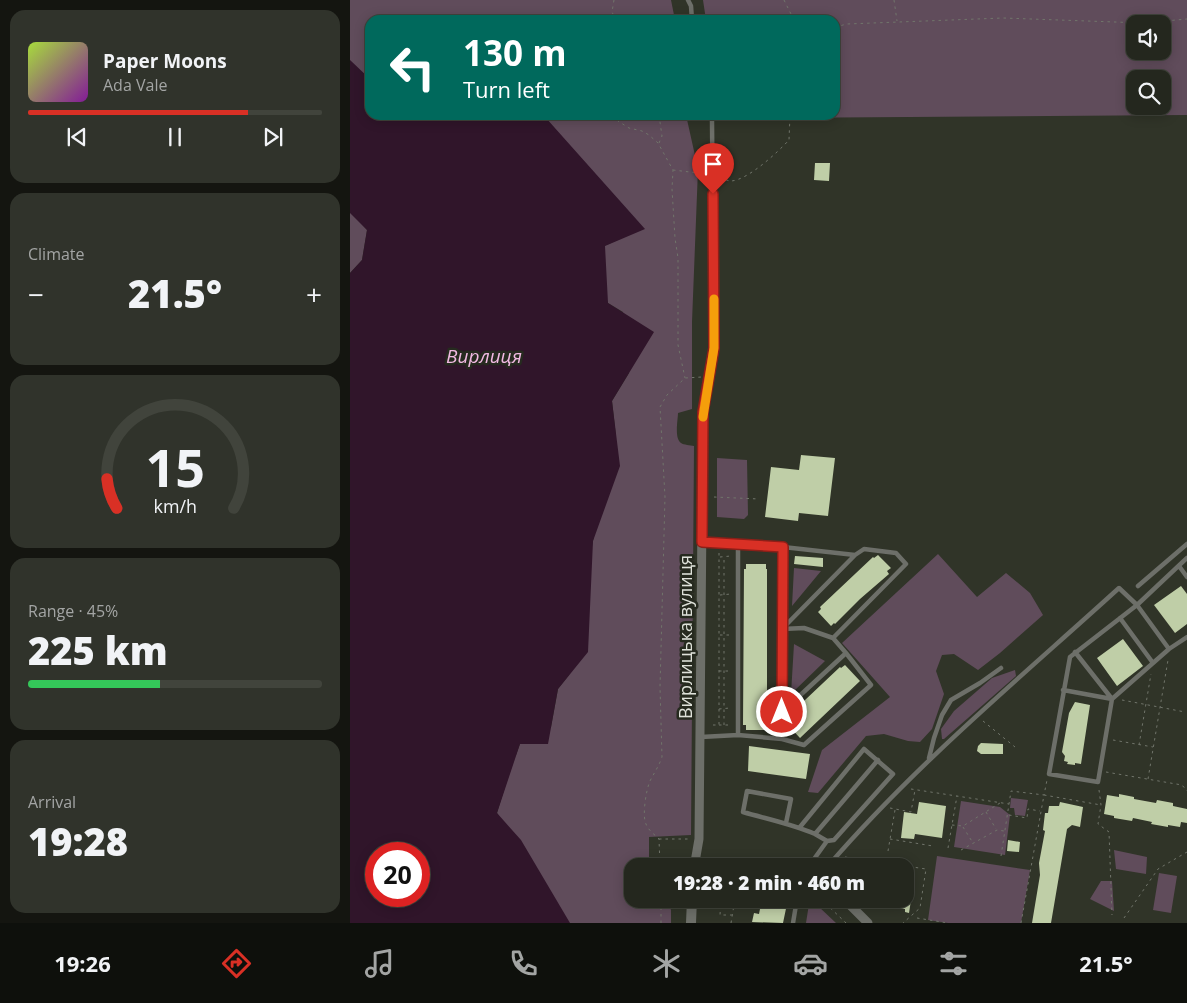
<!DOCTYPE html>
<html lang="en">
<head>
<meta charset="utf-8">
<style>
	:root { --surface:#24271e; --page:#30332b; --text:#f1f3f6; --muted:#a3a5a4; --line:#41443c; --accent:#d93025 }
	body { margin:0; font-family:"Open Sans",sans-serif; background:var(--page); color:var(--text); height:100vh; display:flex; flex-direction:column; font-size:19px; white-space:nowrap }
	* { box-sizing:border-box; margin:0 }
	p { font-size:16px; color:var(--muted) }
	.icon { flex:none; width:28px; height:28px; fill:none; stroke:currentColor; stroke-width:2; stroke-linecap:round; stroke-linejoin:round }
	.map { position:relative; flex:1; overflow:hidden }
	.panel { display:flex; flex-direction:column; gap:10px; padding:10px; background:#141510; width:350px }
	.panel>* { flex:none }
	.banner { position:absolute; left:15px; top:15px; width:475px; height:105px; border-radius:15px; box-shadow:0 2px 12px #0003,0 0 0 1px var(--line); background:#00695c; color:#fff; overflow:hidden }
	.controls { position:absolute; left:776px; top:15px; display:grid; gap:10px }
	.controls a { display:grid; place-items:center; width:45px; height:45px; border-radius:10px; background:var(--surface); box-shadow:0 2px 12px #0003,0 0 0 1px var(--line); font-size:25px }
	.speed { position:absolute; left:15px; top:842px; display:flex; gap:10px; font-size:25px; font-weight:700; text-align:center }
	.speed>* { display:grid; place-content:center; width:65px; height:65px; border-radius:50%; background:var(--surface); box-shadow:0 2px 12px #0003,0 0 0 1px var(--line); line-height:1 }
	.speed .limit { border:8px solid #d22; background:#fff; color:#111 }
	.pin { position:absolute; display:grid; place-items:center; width:42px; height:42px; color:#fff; margin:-51px -21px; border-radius:50% 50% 50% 0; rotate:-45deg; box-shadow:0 0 5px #0007 }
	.pin .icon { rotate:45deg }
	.me { position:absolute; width:55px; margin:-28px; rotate:0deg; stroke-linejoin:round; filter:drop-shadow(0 0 4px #0008) }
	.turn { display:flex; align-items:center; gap:18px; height:105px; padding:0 15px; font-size:22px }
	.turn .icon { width:65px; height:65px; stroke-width:2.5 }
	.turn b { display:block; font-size:35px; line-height:42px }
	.big { font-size:38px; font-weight:800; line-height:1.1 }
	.panel .widget { flex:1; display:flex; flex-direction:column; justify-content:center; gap:8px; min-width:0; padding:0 18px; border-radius:15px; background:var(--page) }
	.panel .dial { align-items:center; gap:0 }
	.dial svg { height:130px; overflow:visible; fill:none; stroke:var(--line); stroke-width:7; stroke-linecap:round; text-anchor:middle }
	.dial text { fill:var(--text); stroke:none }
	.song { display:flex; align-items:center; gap:15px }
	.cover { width:60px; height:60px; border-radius:8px; background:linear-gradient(135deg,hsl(80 70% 55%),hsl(290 70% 35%)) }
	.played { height:5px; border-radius:2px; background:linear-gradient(90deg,var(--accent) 75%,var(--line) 75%) }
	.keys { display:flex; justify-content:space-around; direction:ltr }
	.heat { display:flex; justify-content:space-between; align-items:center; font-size:28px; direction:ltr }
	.charge { height:8px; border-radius:4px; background:linear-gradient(90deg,#34c759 45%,var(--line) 0) }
	.trip { position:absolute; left:274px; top:858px; width:290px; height:50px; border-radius:15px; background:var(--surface); box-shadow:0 2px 12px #0003,0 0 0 1px var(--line); font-weight:800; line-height:50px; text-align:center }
	.tab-bar { display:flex; height:80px; justify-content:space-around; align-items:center; background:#0e100c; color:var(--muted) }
	.tab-bar .icon { width:35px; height:35px }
	.tab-bar .on { color:var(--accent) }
	.tab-bar b { font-size:22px; color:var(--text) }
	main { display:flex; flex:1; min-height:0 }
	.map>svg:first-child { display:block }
</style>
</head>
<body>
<main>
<section class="panel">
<div class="widget">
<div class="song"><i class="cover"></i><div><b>Paper Moons</b><p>Ada Vale</p></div></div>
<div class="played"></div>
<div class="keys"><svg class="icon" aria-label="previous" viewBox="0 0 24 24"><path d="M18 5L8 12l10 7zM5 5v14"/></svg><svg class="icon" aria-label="pause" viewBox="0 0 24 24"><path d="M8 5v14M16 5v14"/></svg><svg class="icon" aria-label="next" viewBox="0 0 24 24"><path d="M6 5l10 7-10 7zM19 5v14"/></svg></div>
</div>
<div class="widget"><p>Climate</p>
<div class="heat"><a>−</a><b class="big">21.5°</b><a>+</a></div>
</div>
<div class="widget dial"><svg viewBox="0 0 100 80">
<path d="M14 69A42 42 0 1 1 86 69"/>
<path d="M14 69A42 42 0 0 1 8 51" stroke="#d93025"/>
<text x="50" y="56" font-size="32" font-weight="700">15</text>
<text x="50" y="72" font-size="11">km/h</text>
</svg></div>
<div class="widget"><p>Range · 45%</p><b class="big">225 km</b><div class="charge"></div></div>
<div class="widget"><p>Arrival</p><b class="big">19:28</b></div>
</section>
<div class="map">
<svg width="837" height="923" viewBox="0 0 837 923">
	<rect width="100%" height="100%" fill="#303428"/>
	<path fill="#604c5b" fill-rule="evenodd" d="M 0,0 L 321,0 L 325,20 L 20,20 L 20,102 L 0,84 Z
		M 353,0 L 837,0 L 837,115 L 408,118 L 409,115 L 485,115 L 485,20 L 356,20 ZM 785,24 L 812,24 L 812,51 L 785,51 ZM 785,79 L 812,79 L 812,106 L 785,106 Z
		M 157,115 L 336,115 L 348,169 L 342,322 L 342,409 L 328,413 C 328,420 324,438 331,443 C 334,445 340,445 344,446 L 341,835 L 299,837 L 299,866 L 282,866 L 282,899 L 299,899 L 299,906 L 311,904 L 319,905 L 321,910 L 321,923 L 214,923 L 147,813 L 155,787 L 154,764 L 166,755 L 170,744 L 201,727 L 208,689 L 219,675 L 243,541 L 266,436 L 262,401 L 279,373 L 273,312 L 258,303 L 251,287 L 254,246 L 270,239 Z
		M 0,204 L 8,220 L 17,230 L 12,260 L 0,273 Z
		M 367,458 L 397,460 L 398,515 L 394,519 L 367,517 Z
		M 588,554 L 627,597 L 656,573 L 680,593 L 693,615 L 650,653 L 628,670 L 604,654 L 592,655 L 586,671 L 594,694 L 582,729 L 570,742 L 558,741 L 534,734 L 516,736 L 468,793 L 458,792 L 472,750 L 540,697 L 492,643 Z
		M 444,568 L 471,571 L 442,606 Z
		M 444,644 L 475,661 L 441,694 Z
		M 665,670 L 666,676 L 594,739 L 592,739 L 591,729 L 604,711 L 642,678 Z
		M 661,798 L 678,800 L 675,816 L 665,815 L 664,808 L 660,808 Z
		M 611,801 L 650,807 L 660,815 L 655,855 L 604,847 Z
		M 764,850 L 797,857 L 796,874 L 766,869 Z
		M 587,856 L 680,870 L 671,923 L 598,923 L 578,920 Z
		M 809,873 L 827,876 L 821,913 L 803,910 Z
		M 751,881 L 762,881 L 764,911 L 740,899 Z
		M 459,904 L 468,906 L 486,923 L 456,923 Z"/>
	<path fill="#30152a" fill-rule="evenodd" d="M 0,60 L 20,79 L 20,115 L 189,115 L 196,118 L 295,229 L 255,246 L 258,303 L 304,332 L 262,401 L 270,466 L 243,541 L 238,652 L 208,689 L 198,744 L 170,744 L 147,813 L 171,840 L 220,923 L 0,923 L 0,273 L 12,260 L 17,230 L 0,213 ZM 26,854 L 69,854 L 69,896 L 26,896 Z"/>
	<path fill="#bfcea7" d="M 465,163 L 480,163 L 479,181 L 464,180 Z
		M 451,455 L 485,458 L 478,516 L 449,513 L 448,521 L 415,517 L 421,467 L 449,470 Z
		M 528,555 L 541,568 L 537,571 L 539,574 L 510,599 L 485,624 L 484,623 L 481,626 L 468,612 L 471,609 L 470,607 L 523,557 L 524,558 Z
		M 445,556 L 473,558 L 473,567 L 444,564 Z
		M 396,564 L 416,564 L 416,569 L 417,569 L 417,725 L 415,725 L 415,730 L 396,730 L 396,725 L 393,725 L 394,569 L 396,569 Z
		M 831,586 L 837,594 L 837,624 L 825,633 L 804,605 Z
		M 773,639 L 793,666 L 767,686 L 747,658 Z
		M 495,665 L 510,681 L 450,738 L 436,723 L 439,719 L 437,717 L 490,667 L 491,668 Z
		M 725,702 L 740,705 L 731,764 L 725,763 L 725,765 L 717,764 L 718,762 L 714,761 L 715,756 L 712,752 L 719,713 Z
		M 631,743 L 653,744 L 653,754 L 631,754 L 627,751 L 628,746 Z
		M 399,746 L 460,754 L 456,779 L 398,771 Z
		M 769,794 L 784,797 L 784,799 L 806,803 L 807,800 L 823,803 L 823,806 L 837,809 L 837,823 L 831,822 L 830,827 L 818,825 L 818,827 L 801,824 L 802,822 L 783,818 L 782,821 L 764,818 L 764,816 L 754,814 L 757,795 L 769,797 Z
		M 569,802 L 596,806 L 592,838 L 565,834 L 564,839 L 551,838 L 554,812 L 567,814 Z
		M 710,802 L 733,807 L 730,827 L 722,825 L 717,829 L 701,923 L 682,923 L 690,875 L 689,863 L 695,831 L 693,830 L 695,813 L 698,813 L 699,806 L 709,806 Z
		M 658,840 L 670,842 L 669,852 L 657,851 Z
		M 555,880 L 564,881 L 559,913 L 555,912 L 555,909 L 532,906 L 533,899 L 555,899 Z
		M 412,899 L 438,899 L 433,923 L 402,922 L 404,913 L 409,914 Z"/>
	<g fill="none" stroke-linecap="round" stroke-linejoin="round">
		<path stroke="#71756b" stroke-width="1" stroke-dasharray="2.5 4" stroke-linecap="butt" d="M 264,0 L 262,12 L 266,20
			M 434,0 L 444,20
			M 544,0 L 547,21
			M 485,27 L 497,24 L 653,18 L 793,23 L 837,19
			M 263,115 L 268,121 L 279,128 L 292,131 L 299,135 L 308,143 L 323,170 L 322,189 L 325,238 L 328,258 L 328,345 L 335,378
			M 309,143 L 312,136 L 309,115
			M 323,170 L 357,174
			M 370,177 C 374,179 378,181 381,181 C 398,180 428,152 439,140 L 440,115
			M 364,497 L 409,499
			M 370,557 L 381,556
			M 370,595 L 381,594
			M 370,635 L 381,635
			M 369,671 L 380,671
			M 772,700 L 835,712
			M 369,709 L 380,708
			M 633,721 L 665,747
			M 363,725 L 369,725 L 369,551
			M 369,725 L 380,725
			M 374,725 L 374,556
			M 763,740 L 803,747
			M 789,745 L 801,674
			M 756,772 L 832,785 L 837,791
			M 798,779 L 818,660
			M 561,789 L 659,804
			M 749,790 L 751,805 L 748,824 L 759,832 L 762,915
			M 540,808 L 561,812 L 565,790
			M 636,812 L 646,829
			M 659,815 L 677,818 L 678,809 L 690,811
			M 602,825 L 613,826 L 650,803
			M 613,827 L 623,843
			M 309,839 L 340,839
			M 540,839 L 583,846
			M 598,848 L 607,796
			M 611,850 L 647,830 L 654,831
			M 538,851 L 545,810
			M 651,856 L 661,791 L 694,795 L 697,780
			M 495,857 L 576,869 L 570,908 L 553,923
			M 310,866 L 309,839 C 305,835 298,830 296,824 C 292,816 296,790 300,781 C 304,773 309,766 312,757 L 310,687 L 315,497 L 310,407 L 317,395 L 335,378 L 352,377
			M 371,899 L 370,915 L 382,915
			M 471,899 L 496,923
			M 567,918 L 598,923
			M 774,918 L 808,869 L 837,852
			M 311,923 L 311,899
			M 381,923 L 385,899
			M 671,923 L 694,795 L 751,805"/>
		<path stroke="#6d6f69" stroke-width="4.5" d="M 338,0 L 341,6 L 342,20
			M 353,412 L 364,348 L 362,121 L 360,115
			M 352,542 L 433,547 L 505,555 L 514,549 L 546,553 L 556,564 L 483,638 L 454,628 L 432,629
			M 388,544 L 388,735
			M 837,558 L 787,605 L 819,649 L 837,637
			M 829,566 L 837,577
			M 788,586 L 837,544
			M 770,618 L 803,663
			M 432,629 L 505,555
			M 725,652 L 762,699
			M 713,690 L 762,699
			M 432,712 L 496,653 L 483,638
			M 351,737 L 388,735 L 432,739 L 433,547
			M 432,739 L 454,745 L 521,685 L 496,653
			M 579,758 L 584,738 L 592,715 L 601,700 L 630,683 L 651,668
			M 436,823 L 441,799 L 397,791 L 393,812 C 417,819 442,824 465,834
			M 450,827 L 514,749 L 543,774 L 484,840 L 477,841
			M 459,866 L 477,841 L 465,834 L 528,760
			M 478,866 C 566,764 670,678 769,588 L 787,605 L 720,657 L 699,774 L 748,782 L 762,699 L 819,649
			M 443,923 L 447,899"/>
		<path stroke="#6d6f69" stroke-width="9" d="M 353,412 L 349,839 L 345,862 L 390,862 L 441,866
			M 494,899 L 518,923"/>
		<path stroke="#6d6f69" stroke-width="10" d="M 344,866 L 345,862
			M 341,923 L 342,899"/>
	</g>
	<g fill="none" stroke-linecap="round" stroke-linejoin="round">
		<g stroke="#8d1f18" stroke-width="12">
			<path id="route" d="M 363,194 L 364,348 L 353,412 L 352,542 L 433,547 L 432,712"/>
		</g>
		<use href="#route" stroke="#d93025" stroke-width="9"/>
		<path stroke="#f59e0b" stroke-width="9" d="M 353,417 L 364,348 L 364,299"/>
	</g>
	<g text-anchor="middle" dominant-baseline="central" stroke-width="5" stroke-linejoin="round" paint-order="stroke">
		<g font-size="18" fill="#dfe2da" stroke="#262a1f">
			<text transform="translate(335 637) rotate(-90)">Вирлицька вулиця</text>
		</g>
		<g font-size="19" font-style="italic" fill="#f2b9e3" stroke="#262a1f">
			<text x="134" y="356">Вирлиця</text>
		</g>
	</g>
</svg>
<div class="controls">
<a><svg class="icon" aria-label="sound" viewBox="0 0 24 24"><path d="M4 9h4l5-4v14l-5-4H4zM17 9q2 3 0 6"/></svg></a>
<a><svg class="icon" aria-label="search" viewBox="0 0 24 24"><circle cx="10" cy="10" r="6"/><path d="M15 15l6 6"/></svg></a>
</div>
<div class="speed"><div class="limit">20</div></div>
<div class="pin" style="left:363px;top:194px;background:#d93025"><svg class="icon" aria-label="arrive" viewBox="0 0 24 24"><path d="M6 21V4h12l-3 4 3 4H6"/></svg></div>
<svg class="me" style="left:432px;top:712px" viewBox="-20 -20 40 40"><circle r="17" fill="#d93025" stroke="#fff" stroke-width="3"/><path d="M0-11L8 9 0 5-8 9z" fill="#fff"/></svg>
<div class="trip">19:28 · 2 min · 460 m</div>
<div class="banner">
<div class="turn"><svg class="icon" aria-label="left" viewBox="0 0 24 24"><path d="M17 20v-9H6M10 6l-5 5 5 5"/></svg><div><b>130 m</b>Turn left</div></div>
</div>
</div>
</main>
<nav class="tab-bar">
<b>19:26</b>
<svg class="icon on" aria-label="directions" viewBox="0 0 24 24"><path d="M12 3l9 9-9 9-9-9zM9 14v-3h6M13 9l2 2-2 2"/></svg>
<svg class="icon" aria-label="music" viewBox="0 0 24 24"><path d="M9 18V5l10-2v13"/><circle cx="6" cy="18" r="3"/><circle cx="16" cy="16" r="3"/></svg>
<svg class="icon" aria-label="phone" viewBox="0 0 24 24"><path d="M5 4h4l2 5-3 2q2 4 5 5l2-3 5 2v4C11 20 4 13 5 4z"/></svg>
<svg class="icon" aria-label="climate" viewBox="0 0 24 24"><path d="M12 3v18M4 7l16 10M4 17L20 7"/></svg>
<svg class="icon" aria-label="car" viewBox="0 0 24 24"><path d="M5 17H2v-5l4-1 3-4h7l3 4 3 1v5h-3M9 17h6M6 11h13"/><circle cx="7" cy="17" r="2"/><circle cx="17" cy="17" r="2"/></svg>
<svg class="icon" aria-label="filters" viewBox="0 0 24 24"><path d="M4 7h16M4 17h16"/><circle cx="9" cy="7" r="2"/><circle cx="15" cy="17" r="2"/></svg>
<b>21.5°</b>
</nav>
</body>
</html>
